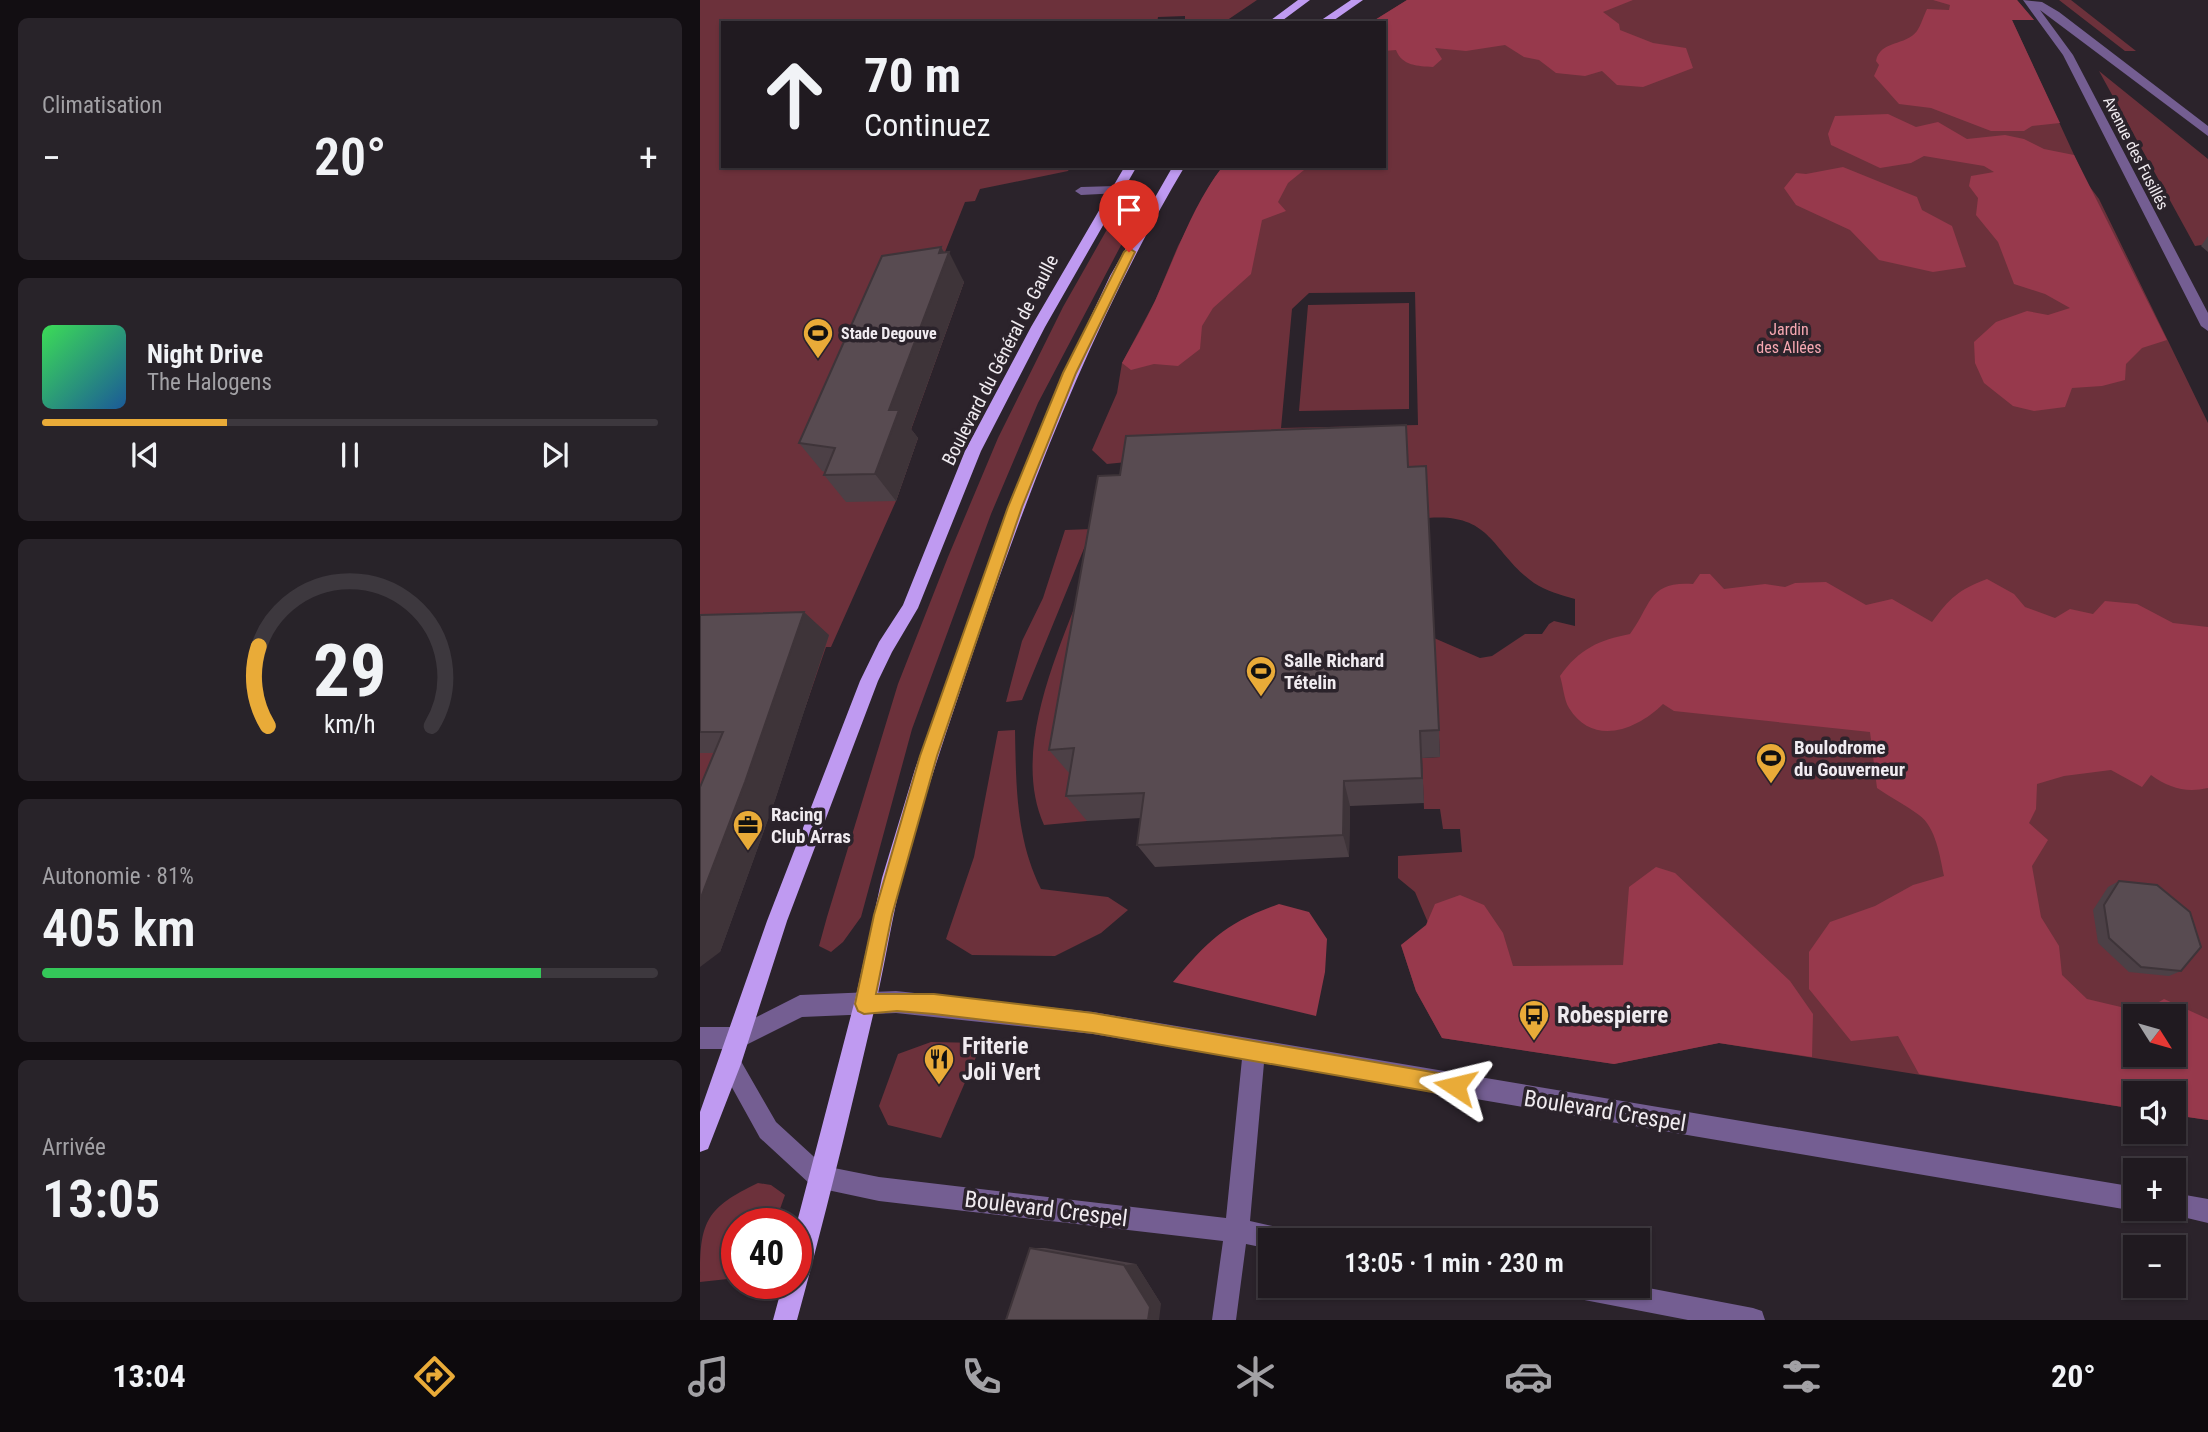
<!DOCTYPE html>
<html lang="fr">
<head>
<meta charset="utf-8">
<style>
	:root { --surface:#201a20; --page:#282329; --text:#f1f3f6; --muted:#a2a1a5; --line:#3d383e; --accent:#e9ab38 }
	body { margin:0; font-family:"Roboto Condensed",sans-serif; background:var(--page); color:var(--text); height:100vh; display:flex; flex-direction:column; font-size:26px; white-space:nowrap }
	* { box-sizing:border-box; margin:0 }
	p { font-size:23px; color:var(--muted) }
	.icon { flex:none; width:38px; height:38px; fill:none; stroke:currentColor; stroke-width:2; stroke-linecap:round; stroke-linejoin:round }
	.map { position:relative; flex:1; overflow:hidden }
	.sheet { display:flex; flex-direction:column; gap:18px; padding:18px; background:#120e12; width:700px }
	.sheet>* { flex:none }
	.hud { position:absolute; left:21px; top:21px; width:665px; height:147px; border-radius:0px; box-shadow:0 2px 5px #0004,0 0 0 2px var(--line); background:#201a20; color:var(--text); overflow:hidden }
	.needle { width:46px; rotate:127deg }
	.fabs { position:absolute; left:1423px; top:1004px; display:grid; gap:14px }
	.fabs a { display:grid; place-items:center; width:63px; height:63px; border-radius:0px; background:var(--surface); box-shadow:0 2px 5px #0004,0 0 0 2px var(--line); font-size:35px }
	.speed { position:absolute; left:21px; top:1208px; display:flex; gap:14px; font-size:35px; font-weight:700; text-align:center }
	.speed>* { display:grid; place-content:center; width:91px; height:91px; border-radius:50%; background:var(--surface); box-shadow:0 2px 5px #0004,0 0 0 2px var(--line); line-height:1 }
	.speed .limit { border:10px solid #d22; background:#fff; color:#111 }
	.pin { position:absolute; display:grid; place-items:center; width:60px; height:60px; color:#fff; margin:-72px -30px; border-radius:50% 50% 50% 0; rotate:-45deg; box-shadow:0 0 7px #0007 }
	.pin .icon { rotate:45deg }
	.me { position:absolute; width:77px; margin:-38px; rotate:280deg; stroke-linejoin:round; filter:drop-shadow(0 0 5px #0008) }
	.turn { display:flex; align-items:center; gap:24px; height:147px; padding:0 28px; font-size:32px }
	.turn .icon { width:91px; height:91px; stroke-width:2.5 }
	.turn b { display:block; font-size:49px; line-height:60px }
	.big { font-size:52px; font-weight:600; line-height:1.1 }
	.sheet .widget { flex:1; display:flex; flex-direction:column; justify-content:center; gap:10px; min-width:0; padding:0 24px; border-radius:10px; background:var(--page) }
	.sheet .dial { align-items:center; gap:0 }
	.dial svg { height:182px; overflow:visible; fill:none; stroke:var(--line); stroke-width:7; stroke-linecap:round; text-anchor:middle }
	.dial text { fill:var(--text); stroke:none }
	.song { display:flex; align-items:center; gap:21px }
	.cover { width:84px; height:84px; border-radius:10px; background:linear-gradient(135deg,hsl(130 70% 55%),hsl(210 70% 35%)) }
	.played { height:7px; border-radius:4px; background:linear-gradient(90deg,var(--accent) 30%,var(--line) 30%) }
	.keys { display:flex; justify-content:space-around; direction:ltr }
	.heat { display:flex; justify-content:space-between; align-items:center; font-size:38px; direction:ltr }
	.charge { height:10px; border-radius:5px; background:linear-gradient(90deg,#34c759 81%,var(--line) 0) }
	.trip { position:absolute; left:558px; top:1228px; width:392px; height:70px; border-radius:0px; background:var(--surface); box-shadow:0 2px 5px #0004,0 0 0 2px var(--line); font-weight:600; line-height:70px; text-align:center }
	.menu { display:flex; height:112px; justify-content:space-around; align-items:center; background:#0d0a0d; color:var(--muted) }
	.menu .icon { width:49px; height:49px }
	.menu .selected { color:var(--accent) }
	.menu b { font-size:32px; color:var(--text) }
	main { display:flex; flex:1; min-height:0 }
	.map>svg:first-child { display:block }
</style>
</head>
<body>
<main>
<section class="sheet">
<div class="widget"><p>Climatisation</p>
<div class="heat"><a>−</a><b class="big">20°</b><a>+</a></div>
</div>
<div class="widget">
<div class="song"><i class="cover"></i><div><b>Night Drive</b><p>The Halogens</p></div></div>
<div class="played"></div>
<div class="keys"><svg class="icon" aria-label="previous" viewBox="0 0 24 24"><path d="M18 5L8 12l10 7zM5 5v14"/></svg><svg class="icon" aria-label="pause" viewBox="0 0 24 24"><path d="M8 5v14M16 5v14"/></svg><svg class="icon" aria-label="next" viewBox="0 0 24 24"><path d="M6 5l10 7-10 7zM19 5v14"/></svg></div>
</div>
<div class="widget dial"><svg viewBox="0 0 100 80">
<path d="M14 69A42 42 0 1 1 86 69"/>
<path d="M14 69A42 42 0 0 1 10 34" stroke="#e9ab38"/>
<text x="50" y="56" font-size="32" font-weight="700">29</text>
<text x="50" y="72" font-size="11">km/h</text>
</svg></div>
<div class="widget"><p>Autonomie · 81%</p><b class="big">405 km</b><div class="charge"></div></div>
<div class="widget"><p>Arrivée</p><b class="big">13:05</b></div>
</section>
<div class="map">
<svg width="1508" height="1320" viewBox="0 0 1508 1320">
	<rect width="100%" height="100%" fill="#2b232b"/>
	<path fill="#6c313b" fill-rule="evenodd" d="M 0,0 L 557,0 L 523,23 L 485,23 L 485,16 L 458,17 L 457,23 L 23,23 L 23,166 L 371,166 L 368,171 L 280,189 L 275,201 L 265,202 L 235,277 L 264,282 L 208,438 L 218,438 L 196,501 L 131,647 L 126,647 L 105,708 L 0,887 Z
		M 707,0 L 1317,0 L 1334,20 L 1312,20 L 1387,183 L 1399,199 L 1508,423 L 1508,1120 L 1474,1115 L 1474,1094 L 1435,1094 L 1435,1109 L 1019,1043 L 914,1064 L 742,1038 L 716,991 L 701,945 L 729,925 L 715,892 L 698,878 L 698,856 L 762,852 L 760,829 L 743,829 L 740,809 L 724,809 L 722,758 L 740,757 L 734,638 L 780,658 L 792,656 L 825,634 L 842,634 L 849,624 L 854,621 L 875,626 L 875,599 C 861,595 846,591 834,583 C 791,552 793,513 728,518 L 710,502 L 707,460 L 447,460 L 407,464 L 392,450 L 417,393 L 422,363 L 455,301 L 478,246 L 511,183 L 523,166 L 684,166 L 684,23 L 670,23 ZM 715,292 L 718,425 L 581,428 L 592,309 L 609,293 ZM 1435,1017 L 1474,1017 L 1474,1055 L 1435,1055 Z
		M 1359,0 L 1371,0 L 1436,51 L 1425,51 Z
		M 1399,71 L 1508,159 L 1508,244 L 1495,246 Z
		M 425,207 L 439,211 L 338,403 L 291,514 L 212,729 L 161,917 L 143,942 L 131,952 L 119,946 L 127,917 L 198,684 L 248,557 L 298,438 L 363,307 L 418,210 Z
		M 709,303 L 709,409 L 599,411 L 608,305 Z
		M 392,529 L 322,700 L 306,702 L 322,641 L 343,598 L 365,530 Z
		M 387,575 L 395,775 L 387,821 L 344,825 C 310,749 360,648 387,575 Z
		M 315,730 C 316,785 316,839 341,889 L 408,897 L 428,910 L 401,933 L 355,956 L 272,955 L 246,939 L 274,857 L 298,731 Z
		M 231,1042 L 282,1043 L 241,1138 L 188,1125 L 179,1106 L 198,1054 Z
		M 58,1183 L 71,1185 L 85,1195 L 75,1223 L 37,1223 L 37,1278 L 0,1282 C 0,1224 3,1209 58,1183 Z"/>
	<path fill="#97394c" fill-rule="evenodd" d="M 707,0 L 933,0 L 903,12 L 919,24 L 920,30 L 953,43 L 986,48 L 993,68 L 943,87 L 917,85 L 902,71 L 885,76 L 856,73 L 839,60 L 824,57 L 805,45 L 766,51 L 735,48 L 742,59 L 733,67 C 718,66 702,66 696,50 L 684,51 L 684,23 L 670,23 Z
		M 1233,0 L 1317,0 L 1334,20 L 1312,20 L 1360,123 L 1332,126 L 1324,131 L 1291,131 L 1231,108 L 1199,104 L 1174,76 L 1179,65 L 1176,61 C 1180,40 1206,46 1217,31 C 1221,25 1224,15 1227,9 L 1249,10 L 1250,5 Z
		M 1188,114 L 1216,127 L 1238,122 L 1267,139 L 1305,135 L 1324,139 L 1344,149 L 1374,155 L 1467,340 L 1442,348 L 1426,364 L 1425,380 L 1402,386 L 1372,388 L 1365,407 L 1334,411 L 1313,406 L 1284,383 L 1275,363 L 1274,342 L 1296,322 L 1327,311 L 1348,315 L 1370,308 L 1345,294 L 1314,284 L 1298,242 L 1276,215 L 1278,198 L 1269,186 L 1271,176 L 1294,172 L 1284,166 L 1224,156 L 1211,163 L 1180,168 L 1131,145 L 1128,134 L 1135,116 Z
		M 523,166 L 604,166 L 604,170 L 588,183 L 578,202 L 586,211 L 562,220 L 551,274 L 513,308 L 502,326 L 500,349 L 478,366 L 454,364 L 431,370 L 422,363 C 433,343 445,322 455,301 C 476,255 492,206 523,166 Z
		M 1143,167 L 1217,197 L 1222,210 L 1252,226 L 1266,267 L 1233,272 L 1179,260 L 1150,230 L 1096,205 L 1084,188 L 1096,173 L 1106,174 Z
		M 1000,574 L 1010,574 L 1024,589 L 1065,584 L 1085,587 L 1095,583 L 1126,582 L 1166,605 L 1192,599 L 1232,622 C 1250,598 1258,590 1287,579 L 1314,594 L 1325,607 L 1355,618 L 1370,609 L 1393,614 L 1405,601 L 1437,604 L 1473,623 L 1508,627 L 1508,788 C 1486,793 1469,788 1451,775 L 1442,787 L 1411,770 L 1364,776 L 1337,784 L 1336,809 L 1329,823 L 1348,840 L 1332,866 L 1341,917 L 1359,946 L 1362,975 L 1387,999 L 1442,1012 L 1464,999 L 1508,1019 L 1508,1120 L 1474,1115 L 1474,1094 L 1435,1094 L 1435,1109 L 1219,1074 L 1198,1036 L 1151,1041 L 1109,989 L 1109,952 L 1130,922 L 1175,906 L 1213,885 L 1244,876 C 1240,857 1236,827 1219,815 C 1206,805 1191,798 1177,788 L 1170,732 L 974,711 L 963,704 C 937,730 893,747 869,708 C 864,700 863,685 860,676 C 879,649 899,640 930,634 C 952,604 948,581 993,584 ZM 1435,1017 L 1474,1017 L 1474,1055 L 1435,1055 Z
		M 956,867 L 975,873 L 1090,981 L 1113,1014 L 1112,1057 L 1019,1043 L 914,1064 L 742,1038 L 716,991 L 701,945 L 726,925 L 735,904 L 760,895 L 784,905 L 803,933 L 813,966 L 923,965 L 929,887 Z
		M 579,904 L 609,912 L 627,939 L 625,972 L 616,1016 L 473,982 C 509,940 525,923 579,904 Z"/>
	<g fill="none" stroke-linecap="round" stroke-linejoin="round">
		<path fill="#745e92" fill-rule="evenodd" d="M 1323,0 L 1342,2 L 1359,12 L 1508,126 L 1508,136 L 1340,10 L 1373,55 L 1508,313 L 1508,331 L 1501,326 L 1363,55 Z
			M 416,186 L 422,190 L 420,193 L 381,195 L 375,191 L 381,187 Z
			M 196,991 L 393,1012 L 1435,1187 L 1435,1209 L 1439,1209 L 1435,1211 L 564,1063 L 550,1221 L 604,1233 L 608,1241 L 570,1241 L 570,1249 L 546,1244 L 536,1320 L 512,1320 L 523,1241 L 179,1201 L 118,1188 L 110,1184 L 60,1138 L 19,1064 L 22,1056 L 30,1053 L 38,1056 L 76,1122 L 124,1166 L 179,1177 L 526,1218 L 542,1059 L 393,1034 L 196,1013 L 102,1017 L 38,1049 L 0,1049 L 0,1027 L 37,1027 L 100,995 Z
			M 1474,1193 L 1508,1199 L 1508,1223 L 1466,1213 L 1464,1209 L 1474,1209 Z
			M 862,1286 L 938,1286 L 1053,1308 L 1062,1311 L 1065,1320 L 988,1320 L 874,1298 L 865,1295 Z"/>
		<path fill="#bf9af1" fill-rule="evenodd" d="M 598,0 L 610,0 L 579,23 L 567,23 Z
			M 651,0 L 663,0 L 630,23 L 617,23 Z
			M 425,166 L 437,166 L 345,327 L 281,451 L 218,608 L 192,652 L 178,681 L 87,921 L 41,1064 L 8,1149 L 0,1152 L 0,1112 L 67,921 L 160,681 L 179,642 L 203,605 L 265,451 L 331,327 Z
			M 473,166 L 485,166 C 397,314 336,470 280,632 C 253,713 224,795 202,878 C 192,918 186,958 177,998 C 152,1106 126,1214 97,1320 L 73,1320 L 83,1283 L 96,1283 L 96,1226 L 156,996 L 182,878 L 215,769 L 309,507 L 356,390 L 410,276 Z"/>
	</g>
	<path fill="#4c4046" d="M 1508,236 L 1508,252 L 1501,246 Z
		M 241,247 L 264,282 L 211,429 L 218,438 L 196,501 L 146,502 L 124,475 L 125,472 L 122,471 L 99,443 Z
		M 708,467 L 739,730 L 740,757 L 722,758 L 724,803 L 650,806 L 649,857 L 455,867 L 437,845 L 441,818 L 387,821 L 366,796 L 370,774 L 349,750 L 420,475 Z
		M 0,615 L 129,635 L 75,800 L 20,952 L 14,753 L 0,753 Z
		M 1419,881 L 1481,971 L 1469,976 L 1429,972 L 1398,943 L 1393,910 L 1408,887 Z
		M 330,1248 L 345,1248 L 436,1264 L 461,1304 Z"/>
	<path fill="#3e3439" d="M 241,247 L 247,258 L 249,252 L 264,282 L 211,429 L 218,438 L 196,501 L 175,474 L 189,410 Z
		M 104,612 L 129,635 L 75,800 L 20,952 L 0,967 L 0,900 Z
		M 644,781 L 650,806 L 649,857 L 643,835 Z
		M 436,1264 L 461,1304 L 459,1320 L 448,1320 L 424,1265 Z"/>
	<path fill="#584b51" stroke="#3e3439" stroke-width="2" d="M 241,247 L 239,253 L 249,252 L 189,410 L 199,410 L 175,474 L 124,475 L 135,448 L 99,443 L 182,256 Z
		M 706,425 L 708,467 L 726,466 L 739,730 L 720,731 L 722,778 L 644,781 L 643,835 L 437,845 L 444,793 L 366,796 L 374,748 L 349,750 L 398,476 L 420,475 L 426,436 Z
		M 104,612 L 45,782 L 0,900 L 0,787 L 23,732 L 0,732 L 0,615 Z
		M 1419,881 L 1457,885 L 1490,912 L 1501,947 L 1481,971 L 1441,967 L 1409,938 L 1404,905 Z
		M 330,1248 L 424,1265 L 450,1307 L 448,1320 L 306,1320 Z"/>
	<path fill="#e9ab38" stroke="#976f24" stroke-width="2" d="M 429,248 L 435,252 L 376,373 L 322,507 L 237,756 L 192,915 L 176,994 L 234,994 L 393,1013 L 755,1076 L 762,1079 L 765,1086 L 762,1093 L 755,1096 L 393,1033 L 234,1014 L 197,1011 L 164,1014 L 158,1011 L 155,1004 L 174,915 L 220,756 L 308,507 L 363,373 L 424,252 Z"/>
	<defs>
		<g id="stadium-pin" transform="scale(1.575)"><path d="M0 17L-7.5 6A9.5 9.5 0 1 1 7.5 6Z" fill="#e9ab38" stroke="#2b232b"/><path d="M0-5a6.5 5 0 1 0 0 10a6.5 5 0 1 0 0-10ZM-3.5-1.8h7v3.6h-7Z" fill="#111"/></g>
		<g id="office-pin" transform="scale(1.575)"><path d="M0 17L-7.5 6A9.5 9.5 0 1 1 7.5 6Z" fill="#e9ab38" stroke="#2b232b"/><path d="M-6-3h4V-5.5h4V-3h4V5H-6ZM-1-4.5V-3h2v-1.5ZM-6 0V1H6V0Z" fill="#111"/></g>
		<g id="bus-pin" transform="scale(1.575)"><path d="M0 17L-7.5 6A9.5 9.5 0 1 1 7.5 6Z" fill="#e9ab38" stroke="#2b232b"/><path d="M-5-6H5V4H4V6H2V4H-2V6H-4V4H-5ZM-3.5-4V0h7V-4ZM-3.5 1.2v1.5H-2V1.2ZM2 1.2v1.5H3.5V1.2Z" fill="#111"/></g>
		<g id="restaurant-pin" transform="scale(1.575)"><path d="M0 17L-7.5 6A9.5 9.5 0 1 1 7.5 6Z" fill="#e9ab38" stroke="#2b232b"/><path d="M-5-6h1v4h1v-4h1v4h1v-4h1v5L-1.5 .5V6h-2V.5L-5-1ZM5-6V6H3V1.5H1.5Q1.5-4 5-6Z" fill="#111"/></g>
	</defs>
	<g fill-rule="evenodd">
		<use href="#stadium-pin" x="118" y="333"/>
		<use href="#stadium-pin" x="561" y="671"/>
		<use href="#stadium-pin" x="1071" y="758"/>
		<use href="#office-pin" x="48" y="825"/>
		<use href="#bus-pin" x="834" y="1015"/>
		<use href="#restaurant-pin" x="239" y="1059"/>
	</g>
	<g text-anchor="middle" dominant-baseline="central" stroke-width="7" stroke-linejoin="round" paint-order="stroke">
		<g font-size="16" fill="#f0ebf0" stroke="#2b232b">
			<text transform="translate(1436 153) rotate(63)">Avenue des Fusillés</text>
		</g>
		<g font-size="16" fill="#f7a8b2" stroke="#2b232b">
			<text x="1089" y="329">Jardin<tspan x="1089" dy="18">des Allées</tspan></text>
		</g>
		<g font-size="16" font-weight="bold" fill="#f0ebf0" stroke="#2b232b" text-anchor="start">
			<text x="141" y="333">Stade Degouve</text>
		</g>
		<g font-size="19" fill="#f0ebf0" stroke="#2b232b">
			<text transform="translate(300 360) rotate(-63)">Boulevard du Général de Gaulle</text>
		</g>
		<g font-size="19" font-weight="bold" fill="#f0ebf0" stroke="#2b232b" text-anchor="start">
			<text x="584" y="660">Salle Richard<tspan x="584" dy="22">Tételin</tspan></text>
			<text x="1094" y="747">Boulodrome<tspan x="1094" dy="22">du Gouverneur</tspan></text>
			<text x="71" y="814">Racing<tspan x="71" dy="22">Club Arras</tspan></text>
		</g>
		<g font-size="23" font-weight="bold" fill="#f0ebf0" stroke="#2b232b" text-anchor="start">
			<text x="857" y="1015">Robespierre</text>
			<text x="262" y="1046">Friterie<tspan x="262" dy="26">Joli Vert</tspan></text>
		</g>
		<g font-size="23" fill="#f0ebf0" stroke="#2b232b">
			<text transform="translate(905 1111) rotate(9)">Boulevard Crespel</text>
			<text transform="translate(346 1209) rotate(7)">Boulevard Crespel</text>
		</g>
	</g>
</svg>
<div class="fabs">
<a><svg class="needle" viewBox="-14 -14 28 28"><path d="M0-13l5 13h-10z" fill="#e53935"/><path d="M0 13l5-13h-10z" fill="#a2a1a5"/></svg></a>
<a><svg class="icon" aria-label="sound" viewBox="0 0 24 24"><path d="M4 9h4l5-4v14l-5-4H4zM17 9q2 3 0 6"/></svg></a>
<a>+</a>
<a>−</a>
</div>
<div class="speed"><div class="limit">40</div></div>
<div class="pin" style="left:429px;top:252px;background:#d93025"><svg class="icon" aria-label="arrive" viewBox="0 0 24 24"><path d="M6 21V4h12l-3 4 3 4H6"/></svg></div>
<svg class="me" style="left:755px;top:1086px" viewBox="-20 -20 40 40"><path d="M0-17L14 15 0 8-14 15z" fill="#e9ab38" stroke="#fff" stroke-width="4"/></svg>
<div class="trip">13:05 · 1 min · 230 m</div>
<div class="hud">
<div class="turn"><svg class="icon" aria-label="ahead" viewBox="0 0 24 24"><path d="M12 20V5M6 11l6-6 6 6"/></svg><div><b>70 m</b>Continuez</div></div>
</div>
</div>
</main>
<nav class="menu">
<b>13:04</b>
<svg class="icon selected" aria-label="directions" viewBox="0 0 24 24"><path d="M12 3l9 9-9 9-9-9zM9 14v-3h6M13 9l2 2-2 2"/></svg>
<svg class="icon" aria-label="music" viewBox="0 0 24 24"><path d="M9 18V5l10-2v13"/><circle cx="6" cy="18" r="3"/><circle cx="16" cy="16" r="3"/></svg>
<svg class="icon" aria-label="phone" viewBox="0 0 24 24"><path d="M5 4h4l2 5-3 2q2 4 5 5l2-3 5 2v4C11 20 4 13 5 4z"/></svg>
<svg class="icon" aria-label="climate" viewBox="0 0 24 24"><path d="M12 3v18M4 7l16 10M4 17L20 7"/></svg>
<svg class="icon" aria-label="car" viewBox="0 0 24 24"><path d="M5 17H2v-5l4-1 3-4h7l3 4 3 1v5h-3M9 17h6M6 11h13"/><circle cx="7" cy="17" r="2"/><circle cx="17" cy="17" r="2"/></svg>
<svg class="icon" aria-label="filters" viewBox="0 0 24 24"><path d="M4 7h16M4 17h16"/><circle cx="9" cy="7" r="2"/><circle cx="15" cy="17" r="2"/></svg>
<b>20°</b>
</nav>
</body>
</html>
